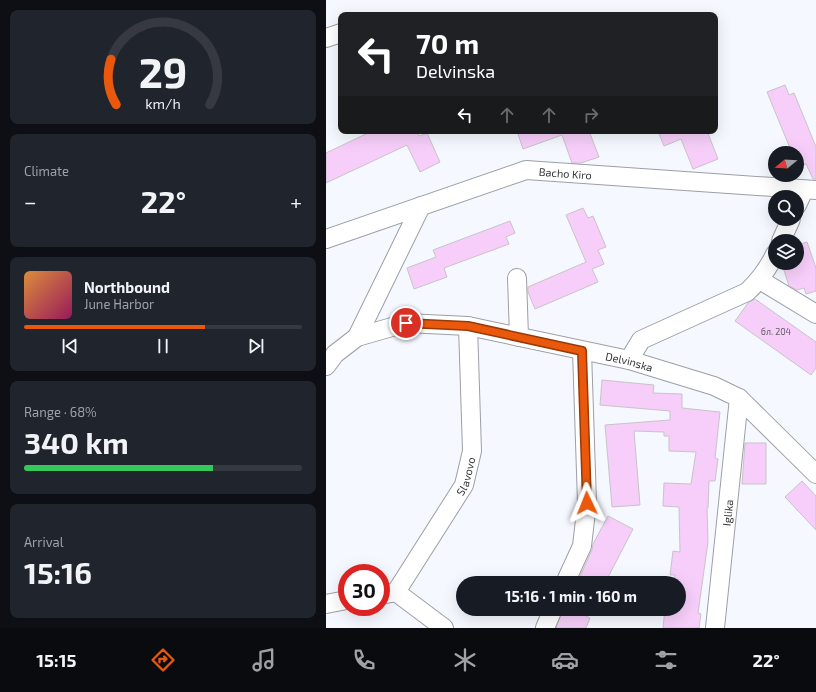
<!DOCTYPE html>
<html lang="en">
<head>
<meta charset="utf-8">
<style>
	:root { --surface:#171b24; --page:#20242c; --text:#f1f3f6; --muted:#9ea1a6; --line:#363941; --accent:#ea580c }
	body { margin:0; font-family:"Exo 2",sans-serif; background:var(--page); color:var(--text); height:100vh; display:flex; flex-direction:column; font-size:15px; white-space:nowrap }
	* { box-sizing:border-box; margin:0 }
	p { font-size:13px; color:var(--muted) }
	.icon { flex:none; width:22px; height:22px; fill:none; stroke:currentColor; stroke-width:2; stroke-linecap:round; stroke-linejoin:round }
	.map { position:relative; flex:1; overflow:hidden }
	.panel { display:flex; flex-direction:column; gap:10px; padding:10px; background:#0d0f14; width:326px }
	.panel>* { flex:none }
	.banner { position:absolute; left:12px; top:12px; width:380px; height:122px; border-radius:8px; box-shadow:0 4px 16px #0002; background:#202124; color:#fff; overflow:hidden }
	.needle { width:26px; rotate:252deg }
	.buttons { position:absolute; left:442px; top:146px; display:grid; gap:8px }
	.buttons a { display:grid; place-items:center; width:36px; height:36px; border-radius:50%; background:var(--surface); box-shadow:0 4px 16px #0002; font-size:20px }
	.speed { position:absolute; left:12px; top:564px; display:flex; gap:8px; font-size:20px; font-weight:700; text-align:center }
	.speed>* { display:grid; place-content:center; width:52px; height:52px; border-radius:50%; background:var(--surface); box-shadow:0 4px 16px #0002; line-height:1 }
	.speed .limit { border:6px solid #d22; background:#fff; color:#111 }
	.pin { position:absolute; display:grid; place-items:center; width:34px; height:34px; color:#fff; margin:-17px; border:2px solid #fff; border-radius:50%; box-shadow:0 1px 4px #0007 }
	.me { position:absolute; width:44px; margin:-22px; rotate:358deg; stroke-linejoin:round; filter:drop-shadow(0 0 3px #0008) }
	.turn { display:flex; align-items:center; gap:14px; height:84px; padding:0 12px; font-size:18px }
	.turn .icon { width:52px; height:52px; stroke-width:2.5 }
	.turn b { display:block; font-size:28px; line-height:34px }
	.lanes { display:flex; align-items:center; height:38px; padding:0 12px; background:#0003; justify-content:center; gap:20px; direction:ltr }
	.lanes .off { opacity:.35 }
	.big { font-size:30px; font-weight:700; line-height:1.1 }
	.panel .widget { flex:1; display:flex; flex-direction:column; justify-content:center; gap:6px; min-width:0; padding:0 14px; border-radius:8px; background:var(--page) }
	.panel .dial { align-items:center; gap:0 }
	.dial svg { height:104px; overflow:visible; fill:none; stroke:var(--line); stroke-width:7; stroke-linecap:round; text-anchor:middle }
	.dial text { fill:var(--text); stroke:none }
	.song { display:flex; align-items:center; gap:12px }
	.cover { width:48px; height:48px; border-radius:6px; background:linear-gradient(135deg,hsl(30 70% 55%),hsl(330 70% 35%)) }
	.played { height:4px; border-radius:2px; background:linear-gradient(90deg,var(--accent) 65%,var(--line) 65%) }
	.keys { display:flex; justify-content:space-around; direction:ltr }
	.heat { display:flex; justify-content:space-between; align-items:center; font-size:22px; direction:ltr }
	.charge { height:6px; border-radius:3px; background:linear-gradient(90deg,#34c759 68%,var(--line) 0) }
	.trip { position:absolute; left:130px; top:576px; width:230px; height:40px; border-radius:20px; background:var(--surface); box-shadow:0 4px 16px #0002; font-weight:700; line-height:40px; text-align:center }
	.tab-bar { display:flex; height:64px; justify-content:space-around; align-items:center; background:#090b0e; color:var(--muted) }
	.tab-bar .icon { width:28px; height:28px }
	.tab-bar .current { color:var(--accent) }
	.tab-bar b { font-size:18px; color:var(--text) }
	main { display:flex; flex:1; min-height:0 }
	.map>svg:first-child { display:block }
</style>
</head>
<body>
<main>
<section class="panel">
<div class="widget dial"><svg viewBox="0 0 100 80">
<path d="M14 69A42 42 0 1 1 86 69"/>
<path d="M14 69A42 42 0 0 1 10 34" stroke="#ea580c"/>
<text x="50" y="56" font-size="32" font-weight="700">29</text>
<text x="50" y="72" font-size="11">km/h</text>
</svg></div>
<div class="widget"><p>Climate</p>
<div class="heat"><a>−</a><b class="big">22°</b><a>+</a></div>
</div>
<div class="widget">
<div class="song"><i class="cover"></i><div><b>Northbound</b><p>June Harbor</p></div></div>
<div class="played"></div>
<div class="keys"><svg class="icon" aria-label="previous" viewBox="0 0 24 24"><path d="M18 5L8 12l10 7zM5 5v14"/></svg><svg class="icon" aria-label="pause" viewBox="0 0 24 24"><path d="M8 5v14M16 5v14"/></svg><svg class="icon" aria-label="next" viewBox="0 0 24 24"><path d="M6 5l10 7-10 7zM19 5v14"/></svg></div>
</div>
<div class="widget"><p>Range · 68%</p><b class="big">340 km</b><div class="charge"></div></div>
<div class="widget"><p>Arrival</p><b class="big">15:16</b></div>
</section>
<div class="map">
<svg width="490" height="628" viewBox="0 0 490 628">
	<rect width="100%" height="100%" fill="#f5f8ff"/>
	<path fill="#f6cef9" stroke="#c9c3c9" d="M 459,85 L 463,95 L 468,93 L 490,147 L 490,179 L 487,179 L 480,164 L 471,167 L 471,153 L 466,153 L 441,92 Z
		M 46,131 L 90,131 L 93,136 L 101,133 L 114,162 L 94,172 L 81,145 L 0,183 L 0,153 Z
		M 191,131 L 263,131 L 273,157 L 255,163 L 246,163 L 236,135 L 197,149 Z
		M 332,131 L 381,131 L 392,159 L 367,169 L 355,139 L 338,146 Z
		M 257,208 L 262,218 L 267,216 L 280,247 L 272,250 L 278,264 L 266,269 L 272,282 L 209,309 L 202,292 L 202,287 L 260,262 L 240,215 Z
		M 184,221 L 189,233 L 180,237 L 183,244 L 118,268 L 121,277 L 88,289 L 81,268 L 110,257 L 107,250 Z
		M 481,242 L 490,268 L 490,291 L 480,294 L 478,288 L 471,290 L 463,286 L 456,264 L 471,263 L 471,245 Z
		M 429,299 L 490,342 L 490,368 L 485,375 L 409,321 L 422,303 Z
		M 276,380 L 328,385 L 327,393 L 356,394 L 356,408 L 394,412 L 389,458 L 392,459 L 389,481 L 383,481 L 382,508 L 381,508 L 382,542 L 372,613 L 375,614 L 373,628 L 337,628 L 339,609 L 353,611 L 353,583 L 348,583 L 349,575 L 344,575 L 347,551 L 354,552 L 353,507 L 337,506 L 338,483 L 365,484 L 370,452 L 343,451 L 343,436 L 338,436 L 338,432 L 308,431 L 314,505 L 286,507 L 279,425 L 344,420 L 344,411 L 274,405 Z
		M 419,443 L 440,443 L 440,484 L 416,484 Z
		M 476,481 L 490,496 L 490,530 L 459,497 Z
		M 282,516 L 307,529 L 279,583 L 251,583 L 266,550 L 267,544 Z
		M 237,609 L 244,609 L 264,618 L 260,628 L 230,628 Z"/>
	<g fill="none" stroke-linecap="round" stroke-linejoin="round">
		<g stroke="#9d9fa6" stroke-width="20">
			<g id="minor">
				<path d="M 0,38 L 15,33"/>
				<path d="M 471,205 L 478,190"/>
				<path id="s1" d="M 0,239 L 200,170 L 490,190"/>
				<path d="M 455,241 L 465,219"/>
				<path d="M 191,278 L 193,337"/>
				<path d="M 434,280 L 490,314"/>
				<path d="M 31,337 L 95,206"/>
				<path d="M 303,360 L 315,340 L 421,292 C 434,280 442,269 449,254"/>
				<path id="s2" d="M 0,366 L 9,354 L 31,337 L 80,323 L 142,326 L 303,360 L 388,386 L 413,398 L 490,474"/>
				<path d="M 239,583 L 256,546 L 261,503 L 256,351"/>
				<path d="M 70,592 L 118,628"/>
				<path id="s3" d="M 55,595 L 70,592 L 138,485 L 146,451 L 142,326"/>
				<path d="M 0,604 L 21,600"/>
				<path d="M 219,628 L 227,609"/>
				<path id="s4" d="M 389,628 L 413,398"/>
			</g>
		</g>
		<use href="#minor" stroke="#fff" stroke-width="18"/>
	</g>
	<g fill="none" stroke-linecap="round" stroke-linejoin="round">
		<g stroke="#983908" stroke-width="10">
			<path id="route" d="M 80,323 L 142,326 L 256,351 L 261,503"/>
		</g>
		<use href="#route" stroke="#ea580c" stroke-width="7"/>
	</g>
	<g text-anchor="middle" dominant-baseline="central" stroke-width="3" stroke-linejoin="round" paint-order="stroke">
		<g font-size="9" fill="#655c69">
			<text x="450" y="331">бл. 204</text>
		</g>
		<g font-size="11" fill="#353639" stroke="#fff">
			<text stroke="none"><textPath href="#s1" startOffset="251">Bacho Kiro</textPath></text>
			<text stroke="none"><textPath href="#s2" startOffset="321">Delvinska</textPath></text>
			<text stroke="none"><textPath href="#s3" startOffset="151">Slavovo</textPath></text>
			<text stroke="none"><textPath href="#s4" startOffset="116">Iglika</textPath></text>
		</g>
	</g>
</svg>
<div class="buttons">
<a><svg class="needle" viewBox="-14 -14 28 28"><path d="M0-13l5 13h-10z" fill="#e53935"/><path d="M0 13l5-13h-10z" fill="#9ea1a6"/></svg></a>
<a><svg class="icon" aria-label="search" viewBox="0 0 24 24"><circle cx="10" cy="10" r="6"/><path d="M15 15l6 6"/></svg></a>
<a><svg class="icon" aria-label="layers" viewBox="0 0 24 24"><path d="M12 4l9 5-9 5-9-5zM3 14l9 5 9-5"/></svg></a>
</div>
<div class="speed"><div class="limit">30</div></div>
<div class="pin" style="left:80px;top:323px;background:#d93025"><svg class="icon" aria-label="arrive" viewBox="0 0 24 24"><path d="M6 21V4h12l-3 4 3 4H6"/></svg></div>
<svg class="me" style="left:261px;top:503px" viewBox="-20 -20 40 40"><path d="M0-17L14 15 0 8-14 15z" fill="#ea580c" stroke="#fff" stroke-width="4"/></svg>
<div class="trip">15:16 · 1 min · 160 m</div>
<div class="banner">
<div class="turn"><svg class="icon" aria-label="left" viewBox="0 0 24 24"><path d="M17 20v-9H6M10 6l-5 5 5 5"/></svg><div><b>70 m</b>Delvinska</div></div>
<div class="lanes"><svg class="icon" aria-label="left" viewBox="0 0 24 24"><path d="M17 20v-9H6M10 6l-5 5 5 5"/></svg><svg class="icon off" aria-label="ahead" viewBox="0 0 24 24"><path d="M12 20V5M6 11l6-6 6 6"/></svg><svg class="icon off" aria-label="ahead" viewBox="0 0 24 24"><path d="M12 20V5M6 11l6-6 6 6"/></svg><svg class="icon off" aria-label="right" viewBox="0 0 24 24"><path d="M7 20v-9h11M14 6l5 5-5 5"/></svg></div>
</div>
</div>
</main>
<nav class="tab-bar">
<b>15:15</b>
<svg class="icon current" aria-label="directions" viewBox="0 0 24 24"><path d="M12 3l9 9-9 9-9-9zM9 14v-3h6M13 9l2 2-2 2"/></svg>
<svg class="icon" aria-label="music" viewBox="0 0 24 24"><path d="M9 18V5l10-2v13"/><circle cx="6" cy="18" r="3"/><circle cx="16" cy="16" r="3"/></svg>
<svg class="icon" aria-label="phone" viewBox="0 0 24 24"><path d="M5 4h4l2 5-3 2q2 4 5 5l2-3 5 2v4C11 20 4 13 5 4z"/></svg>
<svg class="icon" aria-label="climate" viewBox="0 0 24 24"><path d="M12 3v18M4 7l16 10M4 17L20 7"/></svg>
<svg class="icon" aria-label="car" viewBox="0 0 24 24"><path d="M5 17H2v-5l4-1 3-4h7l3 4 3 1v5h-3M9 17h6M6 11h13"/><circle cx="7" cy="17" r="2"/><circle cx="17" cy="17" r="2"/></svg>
<svg class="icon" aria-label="filters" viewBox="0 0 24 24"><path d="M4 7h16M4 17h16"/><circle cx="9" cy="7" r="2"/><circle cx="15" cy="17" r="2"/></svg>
<b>22°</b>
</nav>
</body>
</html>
